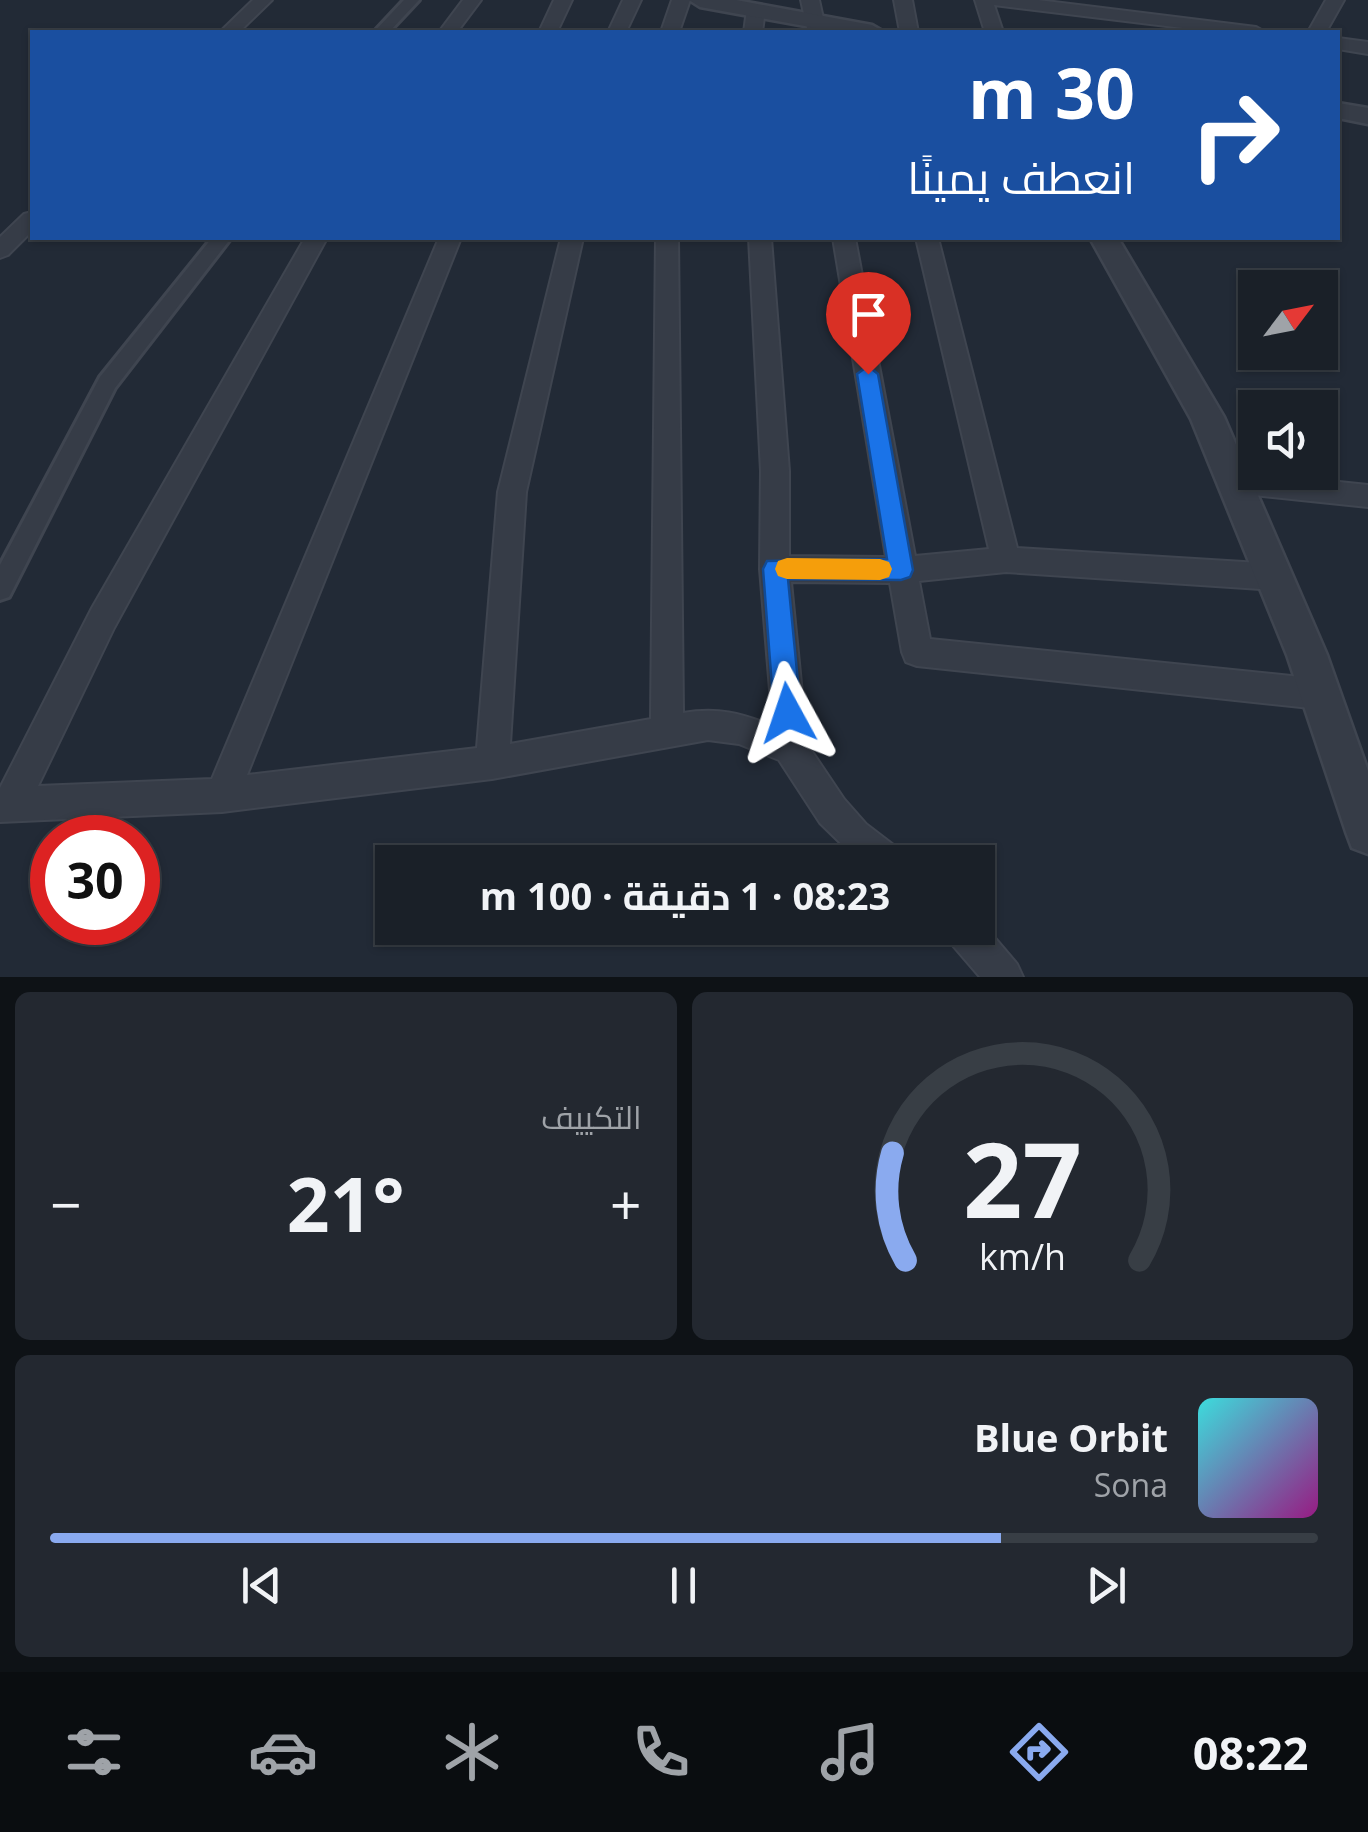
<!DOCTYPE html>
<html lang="ar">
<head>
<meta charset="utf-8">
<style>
	:root { --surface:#1a2028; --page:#232830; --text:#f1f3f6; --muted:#9fa3a8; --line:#383e45; --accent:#8aaaef }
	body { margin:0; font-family:"Open Sans",Cairo,sans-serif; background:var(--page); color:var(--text); direction:rtl; height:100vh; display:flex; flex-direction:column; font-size:38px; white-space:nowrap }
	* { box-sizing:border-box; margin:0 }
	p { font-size:32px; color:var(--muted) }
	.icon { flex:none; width:55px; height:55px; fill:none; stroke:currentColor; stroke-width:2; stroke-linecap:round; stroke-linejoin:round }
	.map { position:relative; height:977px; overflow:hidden; direction:ltr }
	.sheet { display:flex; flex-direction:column; gap:15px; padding:15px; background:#0e1216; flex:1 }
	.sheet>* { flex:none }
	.top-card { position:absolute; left:30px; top:30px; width:1310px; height:210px; border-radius:0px; box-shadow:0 2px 8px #0004,0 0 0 2px var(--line); direction:rtl; background:#1a4fa0; color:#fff; overflow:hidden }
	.needle { width:65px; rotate:58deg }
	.fabs { position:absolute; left:1238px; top:270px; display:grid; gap:20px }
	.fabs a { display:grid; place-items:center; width:100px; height:100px; border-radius:0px; background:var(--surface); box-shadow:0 2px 8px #0004,0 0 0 2px var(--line); font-size:50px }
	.speed { position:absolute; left:30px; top:815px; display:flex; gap:20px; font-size:50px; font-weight:700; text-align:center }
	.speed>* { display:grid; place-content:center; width:130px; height:130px; border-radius:50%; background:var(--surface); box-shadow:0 2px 8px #0004,0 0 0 2px var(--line); line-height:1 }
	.speed .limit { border:15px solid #d22; background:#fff; color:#111 }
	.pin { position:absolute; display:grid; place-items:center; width:85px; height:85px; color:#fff; margin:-102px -42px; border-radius:50% 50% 50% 0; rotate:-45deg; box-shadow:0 0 10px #0007 }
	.pin .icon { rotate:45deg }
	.me { position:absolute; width:110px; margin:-55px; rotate:355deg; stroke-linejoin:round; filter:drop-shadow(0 0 8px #0008) }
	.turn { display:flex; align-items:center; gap:35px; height:210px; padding:0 40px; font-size:45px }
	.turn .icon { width:130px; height:130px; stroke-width:2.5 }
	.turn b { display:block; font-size:70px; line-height:85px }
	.big { font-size:75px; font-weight:700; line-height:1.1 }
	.sheet .tile { flex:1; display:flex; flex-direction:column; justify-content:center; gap:15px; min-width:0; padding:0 35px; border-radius:15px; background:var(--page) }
	.sheet .dial { align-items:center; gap:0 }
	.dial svg { height:260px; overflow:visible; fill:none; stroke:var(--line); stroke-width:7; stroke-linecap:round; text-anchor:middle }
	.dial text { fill:var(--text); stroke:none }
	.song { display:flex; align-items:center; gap:30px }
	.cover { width:120px; height:120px; border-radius:15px; background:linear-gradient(135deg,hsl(180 70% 55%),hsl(310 70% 35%)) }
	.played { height:10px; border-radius:5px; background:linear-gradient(90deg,var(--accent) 75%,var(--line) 75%) }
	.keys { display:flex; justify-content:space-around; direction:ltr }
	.heat { display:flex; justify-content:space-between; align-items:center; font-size:55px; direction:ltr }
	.sheet .tiles { flex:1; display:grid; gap:15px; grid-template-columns:1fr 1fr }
	.tile:last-child { grid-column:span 2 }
	.trip { position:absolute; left:375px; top:845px; width:620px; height:100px; border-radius:0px; background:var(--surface); box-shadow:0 2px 8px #0004,0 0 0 2px var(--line); font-weight:700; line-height:100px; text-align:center; direction:rtl }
	.dock { display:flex; height:160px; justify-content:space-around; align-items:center; background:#0a0d10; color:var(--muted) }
	.dock .icon { width:70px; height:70px }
	.dock .current { color:var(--accent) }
	.dock b { font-size:45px; color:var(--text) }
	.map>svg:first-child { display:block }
</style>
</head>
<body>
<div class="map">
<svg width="1368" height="977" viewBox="0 0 1368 977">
	<rect width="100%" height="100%" fill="#222a36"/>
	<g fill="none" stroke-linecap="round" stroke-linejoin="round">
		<g stroke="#3f4550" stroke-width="6">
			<path id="pedestrian" d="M 404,0 L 419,0 L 389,32 L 374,32 Z
				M 212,238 L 231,238 L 115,388 L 9,597 L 0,600 L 0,565 L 100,377 Z"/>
		</g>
		<g stroke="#3f4550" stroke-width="4">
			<path id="minor" d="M 253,0 L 272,0 L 239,32 L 220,32 Z
				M 463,0 L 481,0 L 457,32 L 439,32 Z
				M 554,0 L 572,0 L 557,32 L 539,32 Z
				M 623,0 L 641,0 L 626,32 L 608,32 Z
				M 672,0 L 690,0 L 679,32 L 661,32 Z
				M 801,0 L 819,0 L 826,32 L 808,32 Z
				M 894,0 L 912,0 L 918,32 L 900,32 Z
				M 975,0 L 1038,0 L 1256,27 L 1265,32 L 1216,32 L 994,5 L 1003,32 L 985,32 Z
				M 1326,0 L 1344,0 L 1326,32 L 1308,32 Z
				M 756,5 L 765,10 L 762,32 L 744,32 L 747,10 Z
				M 1338,38 L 1368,42 L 1368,54 L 1338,49 Z
				M 32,212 L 32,231 L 8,255 L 0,258 L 0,237 L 24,214 Z
				M 305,238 L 327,238 L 114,628 L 38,786 L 212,779 L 439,238 L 461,238 L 247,775 L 477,748 L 498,492 L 561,238 L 583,238 L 526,492 L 510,744 L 651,719 L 656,238 L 678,238 L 683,713 C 717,707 741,713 773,726 L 760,569 L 761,471 L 749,238 L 771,238 L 789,471 L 789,556 L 886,557 L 833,238 L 855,238 L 915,556 L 989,549 L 916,238 L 938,238 L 1017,548 L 1275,564 L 1285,568 L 1290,577 L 1285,586 L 1275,590 L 1006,572 L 919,581 L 930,639 L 1320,679 L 1331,683 L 1336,694 L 1331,705 L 1320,709 L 917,666 L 906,662 L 902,652 L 890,583 L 791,582 L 807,744 L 844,799 L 866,824 L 900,850 L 905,862 L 860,862 L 820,823 L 779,760 L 739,744 L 708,740 L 492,779 L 222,812 L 0,822 L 0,788 L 92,608 Z
				M 1235,471 L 1368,485 L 1368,507 L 1235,493 L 1225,490 L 1221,482 L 1225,474 Z
				M 978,918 L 1017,964 L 1023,977 L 980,977 L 949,941 L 944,928 L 978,928 Z"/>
		</g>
		<g stroke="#3f4550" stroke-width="5">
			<path id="tertiary" d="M 689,0 L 736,0 L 872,25 L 884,32 L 838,32 L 700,7 Z
				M 1338,103 L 1368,108 L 1368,124 L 1338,118 Z
				M 1090,238 L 1118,238 L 1224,417 L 1327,655 L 1368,771 L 1368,854 L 1352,848 L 1346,832 L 1287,655 L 1191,419 Z"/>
		</g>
		<use href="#pedestrian" fill="#363c47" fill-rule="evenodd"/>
		<use href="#minor" fill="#363c47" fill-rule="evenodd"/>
		<use href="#tertiary" fill="#363c47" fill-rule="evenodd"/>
	</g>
	<path fill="#1a73e8" stroke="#114b97" stroke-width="2.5" d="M 868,366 L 878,374 L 913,570 L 910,577 L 901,580 L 788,579 L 801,713 L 797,722 L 788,725 L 778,722 L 774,713 L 763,569 L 767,561 L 887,559 L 857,374 Z"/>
	<path fill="#f59e0b" d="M 787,558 L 880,559 L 889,562 L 892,569 L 889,577 L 880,580 L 787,579 L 778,576 L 775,569 L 778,561 Z"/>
</svg>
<div class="fabs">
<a><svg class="needle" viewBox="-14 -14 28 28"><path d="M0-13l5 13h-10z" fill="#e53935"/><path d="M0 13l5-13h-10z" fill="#9fa3a8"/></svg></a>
<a><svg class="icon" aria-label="sound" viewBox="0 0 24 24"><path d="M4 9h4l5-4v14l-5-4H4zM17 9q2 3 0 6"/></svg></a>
</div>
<div class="speed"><div class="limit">30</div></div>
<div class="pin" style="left:868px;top:374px;background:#d93025"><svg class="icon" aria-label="arrive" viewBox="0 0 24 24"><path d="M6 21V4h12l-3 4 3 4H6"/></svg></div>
<svg class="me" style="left:788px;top:713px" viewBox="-20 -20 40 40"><path d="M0-17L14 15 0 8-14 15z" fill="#1a73e8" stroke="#fff" stroke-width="4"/></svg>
<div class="trip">08:23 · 1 دقيقة · 100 m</div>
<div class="top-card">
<div class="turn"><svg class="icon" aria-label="right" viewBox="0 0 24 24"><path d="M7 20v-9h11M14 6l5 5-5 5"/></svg><div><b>30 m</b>انعطف يمينًا</div></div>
</div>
</div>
<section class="sheet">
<div class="tiles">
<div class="tile dial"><svg viewBox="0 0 100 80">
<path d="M14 69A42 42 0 1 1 86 69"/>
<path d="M14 69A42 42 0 0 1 10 36" stroke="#8aaaef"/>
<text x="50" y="56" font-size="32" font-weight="700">27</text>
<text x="50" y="72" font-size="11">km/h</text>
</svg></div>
<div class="tile"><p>التكييف</p>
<div class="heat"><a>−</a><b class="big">21°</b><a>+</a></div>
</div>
<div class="tile">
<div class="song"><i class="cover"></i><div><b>Blue Orbit</b><p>Sona</p></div></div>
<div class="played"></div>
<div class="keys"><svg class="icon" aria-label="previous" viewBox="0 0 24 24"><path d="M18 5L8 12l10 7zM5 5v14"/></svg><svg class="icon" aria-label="pause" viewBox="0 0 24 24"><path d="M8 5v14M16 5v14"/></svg><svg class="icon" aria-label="next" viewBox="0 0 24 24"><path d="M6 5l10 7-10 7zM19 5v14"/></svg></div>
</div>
</div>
</section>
<nav class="dock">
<b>08:22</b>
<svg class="icon current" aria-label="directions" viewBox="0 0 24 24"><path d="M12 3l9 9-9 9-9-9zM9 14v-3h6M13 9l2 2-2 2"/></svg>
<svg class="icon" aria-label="music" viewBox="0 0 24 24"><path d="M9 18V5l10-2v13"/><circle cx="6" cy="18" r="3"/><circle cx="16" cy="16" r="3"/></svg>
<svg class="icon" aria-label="phone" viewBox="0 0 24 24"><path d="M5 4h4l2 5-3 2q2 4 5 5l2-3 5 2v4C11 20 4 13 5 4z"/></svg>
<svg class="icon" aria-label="climate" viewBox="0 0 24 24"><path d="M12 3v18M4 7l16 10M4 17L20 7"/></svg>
<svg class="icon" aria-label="car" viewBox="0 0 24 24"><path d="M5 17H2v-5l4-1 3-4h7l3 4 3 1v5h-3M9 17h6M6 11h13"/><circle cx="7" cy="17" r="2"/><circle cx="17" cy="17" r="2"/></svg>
<svg class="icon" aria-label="filters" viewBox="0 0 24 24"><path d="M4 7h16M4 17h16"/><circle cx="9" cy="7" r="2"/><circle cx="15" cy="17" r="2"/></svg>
</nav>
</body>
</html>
